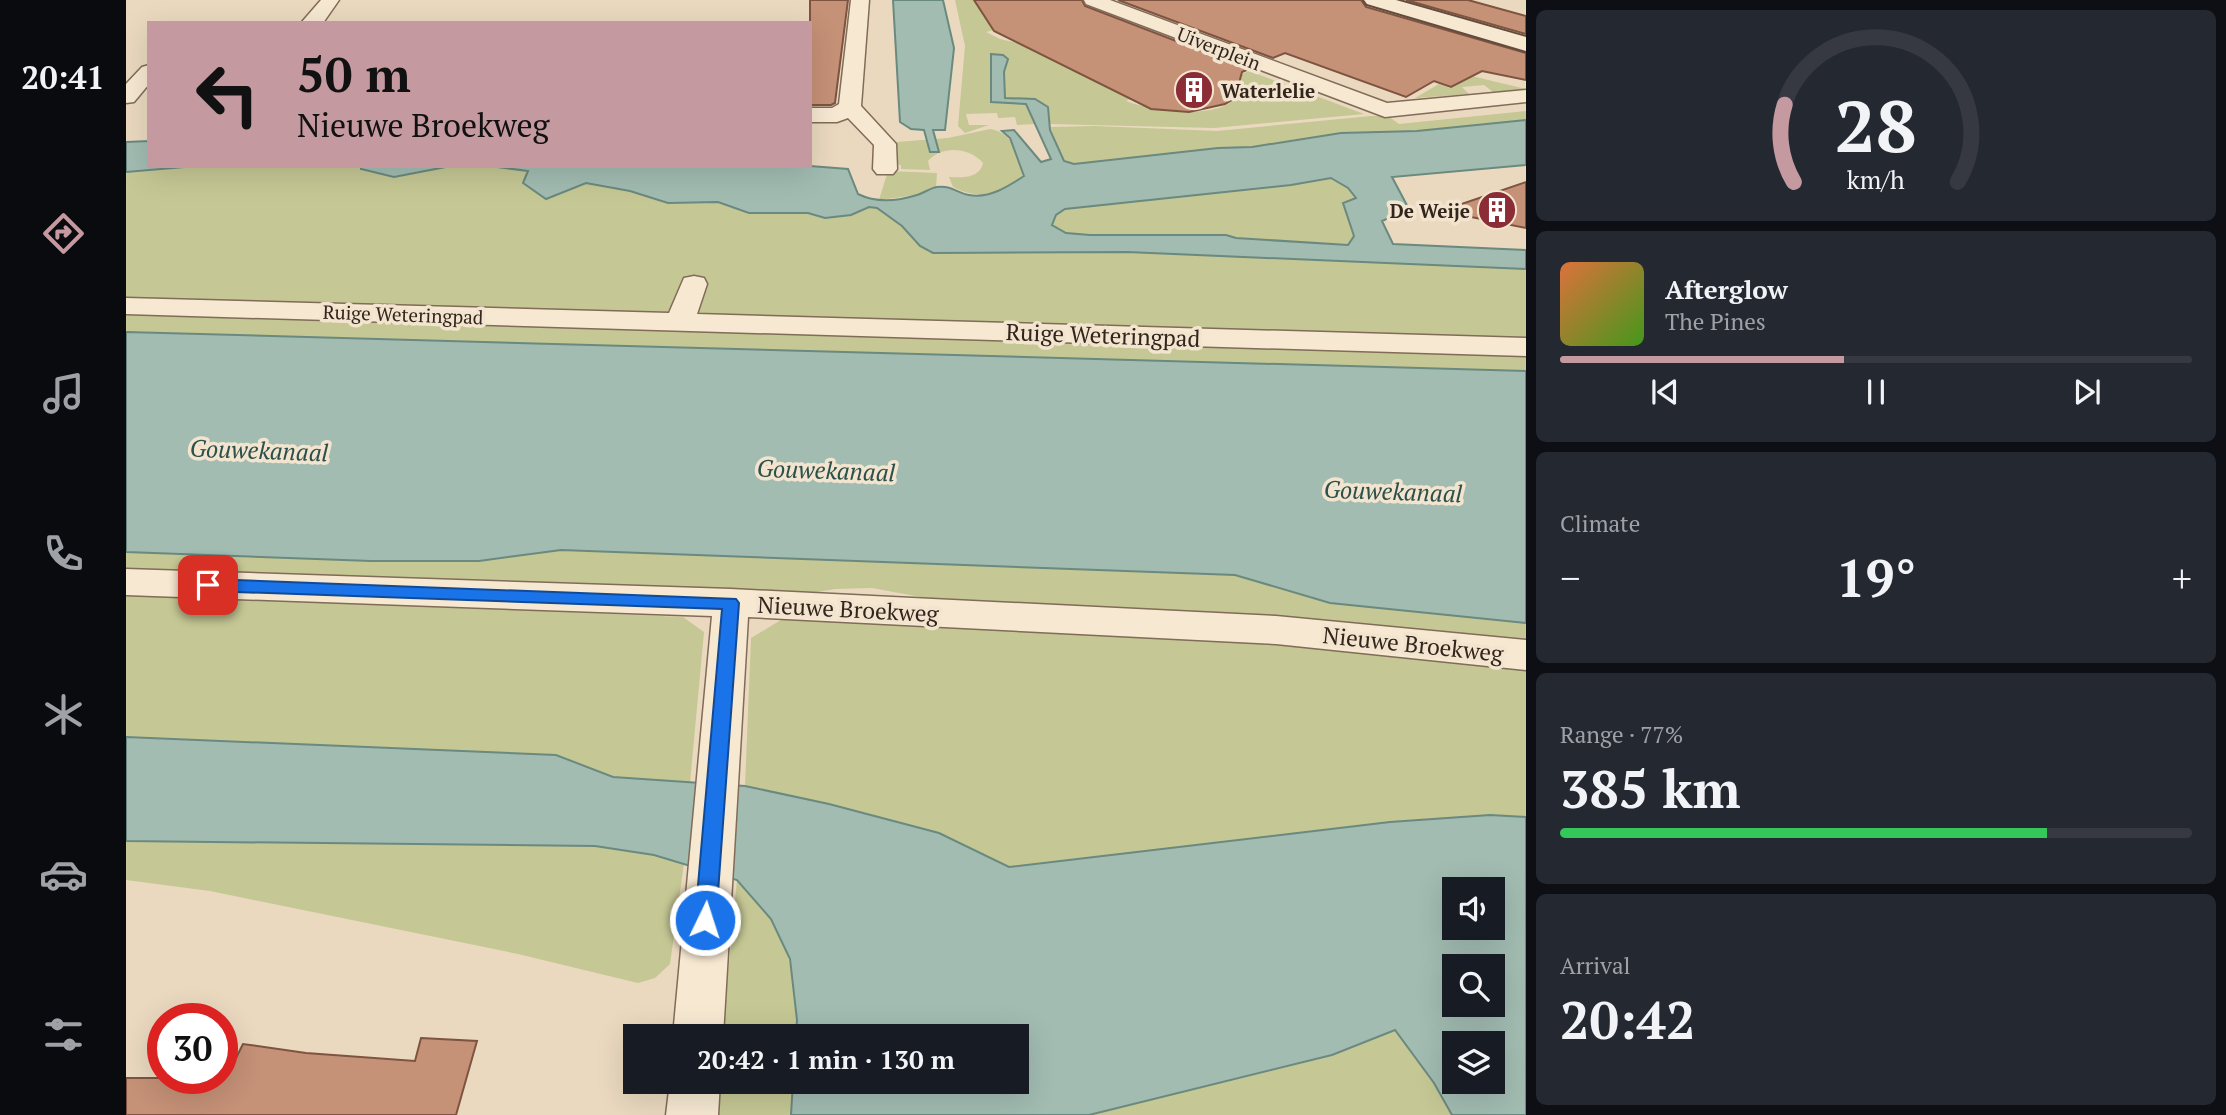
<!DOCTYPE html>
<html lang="en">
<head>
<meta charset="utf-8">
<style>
	:root { --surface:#171b24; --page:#242831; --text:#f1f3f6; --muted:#9ea1a6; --line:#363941; --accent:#c49aa0 }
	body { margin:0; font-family:"PT Serif",serif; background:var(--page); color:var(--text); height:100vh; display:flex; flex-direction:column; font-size:26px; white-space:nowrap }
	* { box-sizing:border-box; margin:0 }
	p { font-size:23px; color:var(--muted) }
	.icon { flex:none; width:38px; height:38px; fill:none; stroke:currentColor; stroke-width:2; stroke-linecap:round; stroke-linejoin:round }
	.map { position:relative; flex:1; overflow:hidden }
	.side { display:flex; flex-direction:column; gap:10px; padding:10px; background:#0d0f14; width:700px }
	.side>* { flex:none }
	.guide { position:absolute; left:21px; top:21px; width:665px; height:147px; border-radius:0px; box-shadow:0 7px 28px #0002; background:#c49aa0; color:#111; overflow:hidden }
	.controls { position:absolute; left:1316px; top:877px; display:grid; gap:14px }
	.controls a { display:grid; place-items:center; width:63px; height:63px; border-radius:0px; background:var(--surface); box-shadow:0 7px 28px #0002; font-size:35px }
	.speed { position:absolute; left:21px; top:1003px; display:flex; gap:14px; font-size:35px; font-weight:700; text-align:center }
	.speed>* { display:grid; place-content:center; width:91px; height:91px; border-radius:50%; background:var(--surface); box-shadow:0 7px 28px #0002; line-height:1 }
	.speed .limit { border:10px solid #d22; background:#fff; color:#111 }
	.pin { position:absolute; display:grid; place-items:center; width:60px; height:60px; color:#fff; margin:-30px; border-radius:14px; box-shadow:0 4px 10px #0006 }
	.me { position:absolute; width:77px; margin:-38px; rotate:4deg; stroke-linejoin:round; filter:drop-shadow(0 0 5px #0008) }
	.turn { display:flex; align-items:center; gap:24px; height:147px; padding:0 35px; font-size:32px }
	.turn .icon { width:91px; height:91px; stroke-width:2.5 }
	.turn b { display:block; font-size:49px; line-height:60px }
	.big { font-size:52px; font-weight:700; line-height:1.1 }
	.side .tile { flex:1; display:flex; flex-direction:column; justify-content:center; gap:10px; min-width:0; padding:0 24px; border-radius:10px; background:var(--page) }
	.side .dial { align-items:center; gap:0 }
	.dial svg { height:182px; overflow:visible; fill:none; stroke:var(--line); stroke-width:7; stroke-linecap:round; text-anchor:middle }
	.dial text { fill:var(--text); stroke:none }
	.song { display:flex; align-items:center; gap:21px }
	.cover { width:84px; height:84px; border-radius:10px; background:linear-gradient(135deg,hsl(20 70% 55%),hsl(100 70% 35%)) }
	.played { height:7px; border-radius:4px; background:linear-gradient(90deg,var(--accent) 45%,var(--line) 45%) }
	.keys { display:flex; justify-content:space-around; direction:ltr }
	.heat { display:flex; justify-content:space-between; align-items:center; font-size:38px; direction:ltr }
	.charge { height:10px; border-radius:5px; background:linear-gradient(90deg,#34c759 77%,var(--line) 0) }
	.trip { position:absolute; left:497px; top:1024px; width:406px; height:70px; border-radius:0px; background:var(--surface); box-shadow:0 7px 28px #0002; font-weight:700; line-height:70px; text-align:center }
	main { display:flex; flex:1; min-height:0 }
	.tab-bar { display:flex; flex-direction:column; width:126px; justify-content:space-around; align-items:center; background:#090b0e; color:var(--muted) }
	.tab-bar .icon { width:49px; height:49px }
	.tab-bar .selected { color:var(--accent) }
	.tab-bar b { font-size:32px; color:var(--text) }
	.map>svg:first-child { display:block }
</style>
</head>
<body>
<main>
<nav class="tab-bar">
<b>20:41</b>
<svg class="icon selected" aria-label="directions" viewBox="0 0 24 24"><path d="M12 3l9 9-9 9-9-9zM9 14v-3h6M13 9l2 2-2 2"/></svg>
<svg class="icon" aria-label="music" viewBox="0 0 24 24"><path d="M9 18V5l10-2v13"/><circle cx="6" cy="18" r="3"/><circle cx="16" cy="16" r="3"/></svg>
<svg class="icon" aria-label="phone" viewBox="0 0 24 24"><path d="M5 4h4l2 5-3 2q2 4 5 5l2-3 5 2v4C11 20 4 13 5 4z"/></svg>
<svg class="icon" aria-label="climate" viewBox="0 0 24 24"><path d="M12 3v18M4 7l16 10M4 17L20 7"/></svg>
<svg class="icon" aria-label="car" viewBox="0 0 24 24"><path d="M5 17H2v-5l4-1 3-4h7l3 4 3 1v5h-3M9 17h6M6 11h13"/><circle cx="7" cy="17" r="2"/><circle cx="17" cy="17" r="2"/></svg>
<svg class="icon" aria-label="filters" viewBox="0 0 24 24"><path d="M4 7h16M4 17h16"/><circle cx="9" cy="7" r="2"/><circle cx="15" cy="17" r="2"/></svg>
</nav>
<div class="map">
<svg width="1400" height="1115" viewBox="0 0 1400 1115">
	<rect width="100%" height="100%" fill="#ead9bf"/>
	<path fill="#c5c794" d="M 829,0 L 848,0 L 876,28 L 860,32 L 874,39 L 900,45 L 1011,95 L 1000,101 C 1022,110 1112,125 1113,86 L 1099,82 L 1123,71 L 1238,114 L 1088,128 L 924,124 L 922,107 L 909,99 L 879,98 L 878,72 L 865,55 L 866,102 L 900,104 L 909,124 L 891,125 L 889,117 L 872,118 L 871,113 L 840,114 L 843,125 L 863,125 L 839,133 L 832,126 L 839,46 Z
		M 1337,74 L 1400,89 L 1367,92 L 1358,85 L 1336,87 L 1343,94 L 1289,98 L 1313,84 L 1324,88 L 1333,83 Z
		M 1400,111 L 1400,120 L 1291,131 L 1215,133 L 1126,147 L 1092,148 L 948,164 L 939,162 L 924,127 L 969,126 L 1091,131 L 1245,116 L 1262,116 L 1273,124 Z
		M 864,129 C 886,132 895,156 899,177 C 873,191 856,202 827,187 L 823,177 C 837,178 854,178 857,163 C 844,147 815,145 802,161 L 804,170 L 775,169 L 775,165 L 769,164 L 771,142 L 822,138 Z
		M 70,166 L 235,166 L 235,169 L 268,177 L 325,166 L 364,166 L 403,171 L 420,199 L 460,183 L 504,191 L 542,203 L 592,202 L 623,213 L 682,213 L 699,218 L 725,215 L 743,207 L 751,208 L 776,226 L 794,246 L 807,253 L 1001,252 L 1400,269 L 1400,371 L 0,332 L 0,172 Z
		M 762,171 L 811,173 L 810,187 L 791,195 L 753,200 Z
		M 1205,178 L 1222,188 L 1231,198 L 1218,203 L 1228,236 L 1222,245 L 1110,238 L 1100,235 L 964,235 L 940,233 L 926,225 L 930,215 L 939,209 L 1165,185 Z
		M 435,550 L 1109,575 L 1204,603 L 1400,623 L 1400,645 L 1216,625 L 1134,614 L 1042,614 L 811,600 L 746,588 L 709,589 L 668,596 L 0,573 L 0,552 L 245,561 L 353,561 Z
		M 0,592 L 557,617 L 578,632 L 564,783 L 487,777 L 430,755 L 0,737 Z
		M 655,620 L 740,621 L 1087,637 L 1400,666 L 1400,817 L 1364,815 L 1264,822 L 883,867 L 813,833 L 703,804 L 619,786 L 625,638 Z
		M 0,841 L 469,846 L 528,855 L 558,863 L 544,964 L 529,978 L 512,983 L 392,954 L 84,891 L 0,880 Z
		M 611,880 C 622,893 638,906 646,921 C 667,955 672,997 670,1036 L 596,1036 Z
		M 1269,1030 L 1308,1083 L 1326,1115 L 963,1115 L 1206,1056 Z
		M 592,1082 L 667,1082 L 665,1115 L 590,1115 Z"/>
	<path fill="#a2bcb2" stroke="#6a897f" stroke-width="2" fill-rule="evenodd" d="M 767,0 L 817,0 L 828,48 L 819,130 L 807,130 L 813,152 L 804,152 L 798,130 L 785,129 L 774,122 Z
		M 865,54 L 877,55 L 882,59 L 878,72 L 879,98 L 909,99 L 922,107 L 924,130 L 938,161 L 948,164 L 1092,148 L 1126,147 L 1215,133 L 1291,131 L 1400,120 L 1400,165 L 1266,177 L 1283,209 L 1256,221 L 1267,244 L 1400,250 L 1400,269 L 1001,252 L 807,253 L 794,246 L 776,226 L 751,208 L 743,207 L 725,215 L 699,218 L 682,213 L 623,213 L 592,202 L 542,203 L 504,191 L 460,183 L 420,199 L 397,183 L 402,171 L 364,166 L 684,166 L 722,169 L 732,194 C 750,203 772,201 791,195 C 798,193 804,188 811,187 C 825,185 831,193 843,195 C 863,199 883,186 898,176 L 884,138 L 876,131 L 888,130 L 915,162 L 925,159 L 900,104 L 865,102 ZM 1205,178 L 1222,188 L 1230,198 L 1217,203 L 1228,236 L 1222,245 L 1110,238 L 1100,235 L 964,235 L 940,233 L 926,225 L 930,215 L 939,209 L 1165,185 Z
		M 23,141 L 23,166 L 70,166 L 0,172 L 0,142 Z
		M 235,166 L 325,166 L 268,177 L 235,169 Z
		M 0,332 L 1400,371 L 1400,623 L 1204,603 L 1109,575 L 435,550 L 353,561 L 245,561 L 0,552 Z
		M 0,737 L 430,755 L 487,777 L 619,786 L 703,804 L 813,833 L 883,867 L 1264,822 L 1364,815 L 1400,817 L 1400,1115 L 1326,1115 L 1308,1083 L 1269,1030 L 1206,1055 L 963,1115 L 665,1115 L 667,1082 L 891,1082 L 891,1036 L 670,1036 L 671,1020 L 664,959 L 645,919 L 611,880 L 528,855 L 469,846 L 0,841 ZM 1328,889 L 1367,889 L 1367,928 L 1328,928 ZM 1328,966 L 1367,966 L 1367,1004 L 1328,1004 ZM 1328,1043 L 1367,1043 L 1367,1082 L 1328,1082 Z"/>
	<path fill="#c59177" stroke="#7e5441" stroke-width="2" d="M 684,0 L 722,0 L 709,103 L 705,105 L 684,105 Z
		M 848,0 L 956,0 L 959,6 L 1123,69 L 1116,72 L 1109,98 L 1099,104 L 1063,112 L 1025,109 L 868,31 Z
		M 992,0 L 1235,0 L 1240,7 L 1400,53 L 1400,80 L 1356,71 L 1325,87 L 1308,81 L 1280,97 L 1159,53 L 1147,58 Z
		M 1280,0 L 1342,0 L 1400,16 L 1400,34 Z
		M 1400,182 L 1400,228 L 1315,211 Z
		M 295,1038 L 351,1041 L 330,1115 L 0,1115 L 0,1078 L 96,1078 L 96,1063 L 107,1064 L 117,1044 L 180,1053 L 289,1061 Z"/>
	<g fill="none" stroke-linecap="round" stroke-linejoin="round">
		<g stroke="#816b59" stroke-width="3">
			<path id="minor" d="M 195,0 L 213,0 L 197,23 L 175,23 Z
				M 725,0 L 743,0 L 735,106 L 770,144 L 771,169 L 767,174 L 751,174 L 747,169 L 748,145 L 722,118 L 711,122 L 684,122 L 684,108 L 706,108 L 713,104 Z
				M 958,0 L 984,0 L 1261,103 L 1400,90 L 1400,102 L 1259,117 L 960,4 Z
				M 23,65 L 23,84 L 8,102 L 0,103 L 0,84 L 16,67 Z
				M 568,276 L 578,278 L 581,284 L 571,314 L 1400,338 L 1400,356 L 0,314 L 0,298 L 543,313 L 558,278 Z
				M 0,569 L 605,589 L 1150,616 L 1400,640 L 1400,670 L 1150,644 L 622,617 L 597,1036 L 547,1036 L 586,616 L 0,595 Z
				M 544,1082 L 594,1082 L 592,1115 L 540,1115 Z"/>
		</g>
		<g stroke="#634c3c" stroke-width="4">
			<path id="secondary" d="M 1238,0 L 1270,0 L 1400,37 L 1400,51 L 1241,4 Z"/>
		</g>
		<use href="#minor" fill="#f6e8d1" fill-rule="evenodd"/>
		<use href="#secondary" fill="#f6e8d1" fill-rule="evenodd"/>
	</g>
	<path fill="#1a73e8" stroke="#114b97" stroke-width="2" d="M 82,579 L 610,599 L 613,603 L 590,920 L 587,927 L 579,929 L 572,927 L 569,920 L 596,609 L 82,591 L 74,585 Z"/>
	<defs>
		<g id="building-disc" transform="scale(2.0125)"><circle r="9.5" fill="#8c2d36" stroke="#f2e4ce"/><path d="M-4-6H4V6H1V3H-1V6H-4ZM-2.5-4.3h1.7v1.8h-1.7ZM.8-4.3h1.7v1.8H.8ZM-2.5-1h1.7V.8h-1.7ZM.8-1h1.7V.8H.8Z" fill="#fff"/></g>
	</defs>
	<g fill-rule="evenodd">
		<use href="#building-disc" x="1068" y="90"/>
		<use href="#building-disc" x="1371" y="210"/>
	</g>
	<g text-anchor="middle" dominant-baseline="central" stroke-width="7" stroke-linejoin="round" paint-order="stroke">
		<g font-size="19" fill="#32251c" stroke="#f2e4ce">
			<text transform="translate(1093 48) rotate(21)">Uiverplein</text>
			<text transform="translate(277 314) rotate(2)">Ruige Weteringpad</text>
		</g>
		<g font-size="19" font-weight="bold" fill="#32251c" stroke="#f2e4ce" text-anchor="start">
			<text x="1095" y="90">Waterlelie</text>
			<text x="1344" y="210" text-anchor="end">De Weije</text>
		</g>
		<g font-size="23" fill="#32251c" stroke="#f2e4ce">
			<text transform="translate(977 335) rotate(2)">Ruige Weteringpad</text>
			<text transform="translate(722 609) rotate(3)">Nieuwe Broekweg</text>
			<text transform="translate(1287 644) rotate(6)">Nieuwe Broekweg</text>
		</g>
		<g font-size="24" font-style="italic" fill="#2c504b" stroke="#f2e4ce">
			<text transform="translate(133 450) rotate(2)">Gouwekanaal</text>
			<text transform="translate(700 470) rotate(2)">Gouwekanaal</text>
			<text transform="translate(1267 491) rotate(2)">Gouwekanaal</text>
		</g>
	</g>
</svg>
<div class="controls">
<a><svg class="icon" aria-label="sound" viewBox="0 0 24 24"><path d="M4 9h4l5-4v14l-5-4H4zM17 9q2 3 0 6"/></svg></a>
<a><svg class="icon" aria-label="search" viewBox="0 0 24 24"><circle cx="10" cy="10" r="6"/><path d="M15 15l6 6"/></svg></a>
<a><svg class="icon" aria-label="layers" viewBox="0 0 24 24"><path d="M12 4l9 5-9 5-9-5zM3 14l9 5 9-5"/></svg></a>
</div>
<div class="speed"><div class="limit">30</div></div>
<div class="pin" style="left:82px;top:585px;background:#d93025"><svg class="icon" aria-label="arrive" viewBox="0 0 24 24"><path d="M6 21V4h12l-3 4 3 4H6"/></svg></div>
<svg class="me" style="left:579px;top:920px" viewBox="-20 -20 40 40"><circle r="17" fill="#1a73e8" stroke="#fff" stroke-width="3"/><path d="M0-11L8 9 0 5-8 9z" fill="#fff"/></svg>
<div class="trip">20:42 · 1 min · 130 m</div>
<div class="guide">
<div class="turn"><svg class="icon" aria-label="left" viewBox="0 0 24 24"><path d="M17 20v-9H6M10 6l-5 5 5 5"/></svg><div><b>50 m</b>Nieuwe Broekweg</div></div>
</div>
</div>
<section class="side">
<div class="tile dial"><svg viewBox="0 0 100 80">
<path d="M14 69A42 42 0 1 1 86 69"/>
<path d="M14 69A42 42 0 0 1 10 35" stroke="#c49aa0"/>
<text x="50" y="56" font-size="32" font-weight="700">28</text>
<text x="50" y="72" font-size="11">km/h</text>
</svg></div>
<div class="tile">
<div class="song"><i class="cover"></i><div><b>Afterglow</b><p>The Pines</p></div></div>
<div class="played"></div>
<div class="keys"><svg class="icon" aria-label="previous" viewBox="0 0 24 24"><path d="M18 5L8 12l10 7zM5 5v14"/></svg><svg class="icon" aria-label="pause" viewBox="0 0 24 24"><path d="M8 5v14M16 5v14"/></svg><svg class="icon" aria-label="next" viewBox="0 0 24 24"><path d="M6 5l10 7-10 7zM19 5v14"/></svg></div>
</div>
<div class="tile"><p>Climate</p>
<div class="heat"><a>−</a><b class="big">19°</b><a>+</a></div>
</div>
<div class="tile"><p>Range · 77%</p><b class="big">385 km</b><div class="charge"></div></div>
<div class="tile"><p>Arrival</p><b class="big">20:42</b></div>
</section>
</main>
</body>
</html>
